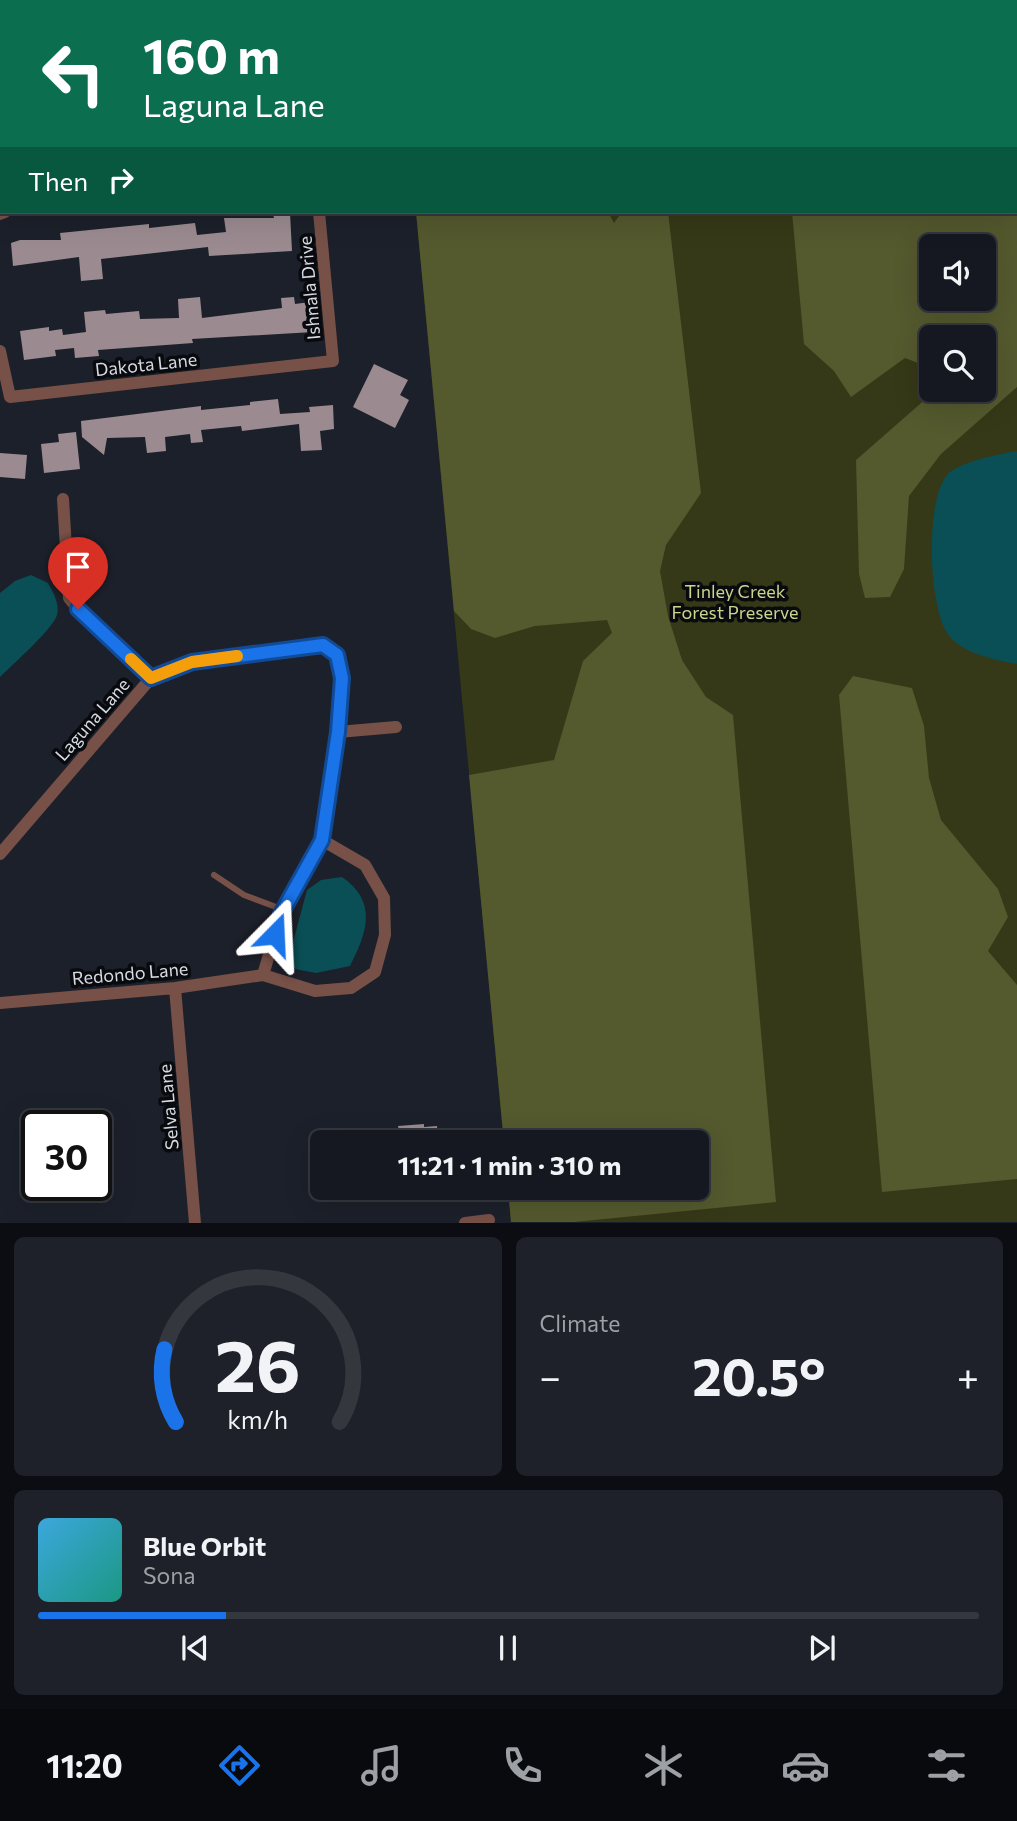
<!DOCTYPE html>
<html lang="en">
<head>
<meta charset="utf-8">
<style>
	:root { --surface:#151820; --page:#1e2129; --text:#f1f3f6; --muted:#9da0a5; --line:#34373e; --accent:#1a73e8 }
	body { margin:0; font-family:Commissioner,sans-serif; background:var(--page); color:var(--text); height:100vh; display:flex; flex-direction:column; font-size:26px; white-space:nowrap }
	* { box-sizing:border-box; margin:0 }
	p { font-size:23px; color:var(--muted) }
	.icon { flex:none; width:38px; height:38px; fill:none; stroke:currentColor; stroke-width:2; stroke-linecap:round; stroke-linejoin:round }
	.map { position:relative; height:1223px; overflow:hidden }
	.side { display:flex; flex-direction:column; gap:14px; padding:14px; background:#0c0d12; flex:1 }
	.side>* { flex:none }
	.hud { position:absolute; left:0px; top:0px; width:1018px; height:214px; box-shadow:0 7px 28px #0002,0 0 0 2px var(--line); background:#0b6e4f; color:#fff; overflow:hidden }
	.buttons { position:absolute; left:919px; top:234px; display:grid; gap:14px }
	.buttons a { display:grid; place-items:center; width:77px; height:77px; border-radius:10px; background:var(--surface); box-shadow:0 7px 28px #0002,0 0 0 2px var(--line); font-size:35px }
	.speed { position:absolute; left:21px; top:1110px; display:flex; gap:14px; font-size:35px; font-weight:700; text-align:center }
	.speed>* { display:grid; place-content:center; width:91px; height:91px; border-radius:50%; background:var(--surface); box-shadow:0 7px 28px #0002,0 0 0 2px var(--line); line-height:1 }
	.speed .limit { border:4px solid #111; border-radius:10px; background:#fff; color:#111 }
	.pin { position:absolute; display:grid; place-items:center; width:60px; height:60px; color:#fff; margin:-72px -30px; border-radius:50% 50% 50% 0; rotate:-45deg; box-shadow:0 0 7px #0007 }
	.pin .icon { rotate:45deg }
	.me { position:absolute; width:77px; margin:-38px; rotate:21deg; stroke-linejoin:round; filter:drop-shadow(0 0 5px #0008) }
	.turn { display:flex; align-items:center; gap:24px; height:147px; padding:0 28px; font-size:32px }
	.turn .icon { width:91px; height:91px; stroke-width:2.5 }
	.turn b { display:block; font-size:49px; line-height:60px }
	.then { display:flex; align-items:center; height:66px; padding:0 28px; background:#0003; gap:14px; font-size:26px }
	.big { font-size:52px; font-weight:700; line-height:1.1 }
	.side .widget { flex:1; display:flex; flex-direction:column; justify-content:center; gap:10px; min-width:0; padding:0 24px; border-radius:10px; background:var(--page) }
	.side .dial { align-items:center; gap:0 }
	.dial svg { height:182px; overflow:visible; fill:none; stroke:var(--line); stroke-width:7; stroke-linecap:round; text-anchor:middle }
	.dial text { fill:var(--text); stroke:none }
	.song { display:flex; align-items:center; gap:21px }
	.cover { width:84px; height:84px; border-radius:10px; background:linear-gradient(135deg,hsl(200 70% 55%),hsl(170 70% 35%)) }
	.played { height:7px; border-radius:4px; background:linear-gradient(90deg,var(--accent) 20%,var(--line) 20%) }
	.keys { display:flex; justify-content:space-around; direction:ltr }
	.heat { display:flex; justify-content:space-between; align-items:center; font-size:38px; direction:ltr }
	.side .tiles { flex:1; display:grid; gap:14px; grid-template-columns:1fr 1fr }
	.widget:last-child { grid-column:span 2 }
	.trip { position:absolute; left:310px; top:1130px; width:399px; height:70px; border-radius:10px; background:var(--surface); box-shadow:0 7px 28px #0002,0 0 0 2px var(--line); font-weight:700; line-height:70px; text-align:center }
	.tab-bar { display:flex; height:112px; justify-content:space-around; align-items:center; background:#080a0d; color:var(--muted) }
	.tab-bar .icon { width:49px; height:49px }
	.tab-bar .active { color:var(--accent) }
	.tab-bar b { font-size:32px; color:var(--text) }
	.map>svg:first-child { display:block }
</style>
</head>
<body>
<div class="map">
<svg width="1017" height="1223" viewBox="0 0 1017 1223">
	<rect width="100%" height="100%" fill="#1c202a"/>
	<path fill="#353917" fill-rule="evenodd" d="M 396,0 L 1017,0 L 1017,1222 L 511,1222 L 508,1188 L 696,1188 L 696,1143 L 504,1143 L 416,212 L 1017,212 L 1017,2 ZM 931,247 L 984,247 L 984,299 L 931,299 ZM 931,338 L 984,338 L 984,390 L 931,390 Z"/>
	<path fill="#54592e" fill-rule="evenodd" d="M 396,0 L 580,0 L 396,2 Z
		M 800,0 L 1017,0 L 1017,32 L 1017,2 Z
		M 1017,117 L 1017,387 L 941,454 L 909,496 L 904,569 L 890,597 L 865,598 L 859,574 L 856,460 L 936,390 L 984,390 L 984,338 L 931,338 L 931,368 L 905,358 L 851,397 L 834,371 L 804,344 L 792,212 L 1017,212 ZM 931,247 L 984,247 L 984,299 L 931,299 Z
		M 416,212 L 608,212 L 614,223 L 622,212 L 668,212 L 701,493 L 666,545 L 660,571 L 668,616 L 682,660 L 706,697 L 733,715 L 776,1202 L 574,1222 L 511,1222 L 508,1188 L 696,1188 L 696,1143 L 504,1143 L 469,775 L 554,760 L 583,661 L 612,633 L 607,620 L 535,626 L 495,638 L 471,629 L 454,611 Z
		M 853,676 L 912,688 L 924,726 L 929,778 L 941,820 L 998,889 L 1008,917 L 988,951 L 1017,985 L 1017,1179 L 882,1192 L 839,695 Z"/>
	<path fill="#094f55" d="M 1017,451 L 1017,664 C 995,660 958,653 946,631 C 929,602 925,502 947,475 C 958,462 1000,454 1017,451 Z
		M 31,575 L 48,583 C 53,592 60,604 57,615 C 53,629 13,664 0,677 L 0,593 L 15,581 Z
		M 342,877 C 378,902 367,932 350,966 L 316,973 L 295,969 L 289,957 L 307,890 L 321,880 Z"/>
	<path fill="#9b8b90" d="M 290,213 L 292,251 L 209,256 L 208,247 L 101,259 L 103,279 L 81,281 L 79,257 L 13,266 L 11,243 L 20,240 L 61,240 L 60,233 L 149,224 L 149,228 L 195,223 L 197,235 L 226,232 L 224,218 L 274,218 L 273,214 Z
		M 200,297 L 202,318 L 282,308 L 281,298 L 294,297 L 295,304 L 310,302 L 313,332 L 192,339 L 193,343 L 98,350 L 99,356 L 75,358 L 74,348 L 55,350 L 56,356 L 24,360 L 20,331 L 49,327 L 49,331 L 62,329 L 63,335 L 86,332 L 84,312 L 105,310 L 106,314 L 139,311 L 140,319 L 179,318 L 178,299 Z
		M 374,364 L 408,380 L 400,395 L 409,400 L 395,428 L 353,407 Z
		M 278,399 L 280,414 L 310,412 L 309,407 L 333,405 L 334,429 L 320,431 L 322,450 L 301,451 L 299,424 L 242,431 L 241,426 L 201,430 L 203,442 L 191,443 L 190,434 L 165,437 L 166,451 L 147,453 L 145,437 L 107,438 L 104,455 L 82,437 L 81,421 L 201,406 L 201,410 L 250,405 L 250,402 Z
		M 76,432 L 80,469 L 44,473 L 41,444 L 59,442 L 58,434 Z
		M 0,453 L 27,455 L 25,479 L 0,477 Z
		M 424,1124 L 424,1127 L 437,1126 L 438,1142 L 391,1143 L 390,1131 L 399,1131 L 398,1126 Z"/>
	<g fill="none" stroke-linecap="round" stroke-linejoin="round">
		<path stroke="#775047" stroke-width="6" d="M 214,875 L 244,895 L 284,910"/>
		<path stroke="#775047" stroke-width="12" d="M 201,0 L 201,2
			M 276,0 L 280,2
			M 243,2 L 257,0
			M 0,24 L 2,23
			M 0,214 L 5,212
			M 0,351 L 10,397 L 333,361 L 319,212
			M 63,499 L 69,598 L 87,620 L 151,678
			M 338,732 L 396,727
			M 0,854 L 151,678 L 192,662 L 323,645 L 337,655 C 349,715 331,781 322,840 L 365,865 L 384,898 L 385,935 L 375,972 L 351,988 L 315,991 L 263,975 L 175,988 L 0,1003
			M 263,975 L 281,914 L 322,840
			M 175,988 L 195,1223
			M 465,1223 L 489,1220"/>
	</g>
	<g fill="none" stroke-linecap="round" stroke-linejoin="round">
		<g stroke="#114b97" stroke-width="18">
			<path id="route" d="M 78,609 L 151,678 L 192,662 L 323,645 L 337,655 L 342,678 L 338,732 L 322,840 L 281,914 L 275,934"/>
		</g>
		<use href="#route" stroke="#1a73e8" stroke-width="12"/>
		<path stroke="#f59e0b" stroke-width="12" d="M 131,659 L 151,678 L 192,662 L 237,656"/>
	</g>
	<g text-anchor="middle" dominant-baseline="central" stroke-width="7" stroke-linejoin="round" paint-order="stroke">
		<g font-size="18" fill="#d7dae2" stroke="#080a0e">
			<text transform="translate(309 288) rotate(-95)">Ishnala Drive</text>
			<text transform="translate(146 364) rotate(-6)">Dakota Lane</text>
			<text transform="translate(92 719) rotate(-49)">Laguna Lane</text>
			<text transform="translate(130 973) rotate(-5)">Redondo Lane</text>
			<text transform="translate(168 1107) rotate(-95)">Selva Lane</text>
		</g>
		<g font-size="18" fill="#ccd58e" stroke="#080a0e">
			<text x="735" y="591">Tinley Creek<tspan x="735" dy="21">Forest Preserve</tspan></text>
		</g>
	</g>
</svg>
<div class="buttons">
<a><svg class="icon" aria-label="sound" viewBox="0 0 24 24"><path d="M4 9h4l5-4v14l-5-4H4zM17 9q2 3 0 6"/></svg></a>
<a><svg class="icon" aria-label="search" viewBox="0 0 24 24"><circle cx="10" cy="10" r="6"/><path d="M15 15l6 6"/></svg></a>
</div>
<div class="speed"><div class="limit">30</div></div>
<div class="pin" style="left:78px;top:609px;background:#d93025"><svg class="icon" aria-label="arrive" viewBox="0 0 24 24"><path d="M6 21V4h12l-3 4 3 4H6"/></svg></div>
<svg class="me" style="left:275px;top:934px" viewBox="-20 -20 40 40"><path d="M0-17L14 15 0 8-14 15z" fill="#1a73e8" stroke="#fff" stroke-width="4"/></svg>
<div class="trip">11:21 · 1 min · 310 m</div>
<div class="hud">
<div class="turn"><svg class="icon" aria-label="left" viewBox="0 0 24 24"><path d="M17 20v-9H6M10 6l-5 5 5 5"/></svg><div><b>160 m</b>Laguna Lane</div></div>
<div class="then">Then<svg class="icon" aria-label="right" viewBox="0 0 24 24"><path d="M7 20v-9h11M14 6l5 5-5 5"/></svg></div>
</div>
</div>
<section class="side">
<div class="tiles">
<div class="widget dial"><svg viewBox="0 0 100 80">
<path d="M14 69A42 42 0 1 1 86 69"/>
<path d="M14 69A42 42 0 0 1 9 37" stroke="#1a73e8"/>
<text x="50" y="56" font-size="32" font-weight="700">26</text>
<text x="50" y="72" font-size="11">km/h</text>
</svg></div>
<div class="widget"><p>Climate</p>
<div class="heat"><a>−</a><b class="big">20.5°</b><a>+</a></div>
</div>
<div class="widget">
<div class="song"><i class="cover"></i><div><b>Blue Orbit</b><p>Sona</p></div></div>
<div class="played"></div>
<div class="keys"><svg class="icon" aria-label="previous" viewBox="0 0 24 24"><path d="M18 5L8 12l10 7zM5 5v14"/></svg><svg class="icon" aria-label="pause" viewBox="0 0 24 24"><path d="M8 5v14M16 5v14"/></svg><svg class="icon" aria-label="next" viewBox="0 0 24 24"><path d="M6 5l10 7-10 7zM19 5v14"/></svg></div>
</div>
</div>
</section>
<nav class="tab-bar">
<b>11:20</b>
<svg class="icon active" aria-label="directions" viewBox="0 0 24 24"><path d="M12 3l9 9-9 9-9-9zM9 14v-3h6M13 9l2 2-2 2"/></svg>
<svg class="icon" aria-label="music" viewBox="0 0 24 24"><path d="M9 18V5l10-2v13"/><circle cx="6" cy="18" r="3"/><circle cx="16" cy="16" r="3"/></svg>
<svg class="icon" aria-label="phone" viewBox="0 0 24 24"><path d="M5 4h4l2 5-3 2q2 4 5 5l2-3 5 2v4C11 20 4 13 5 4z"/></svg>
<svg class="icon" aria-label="climate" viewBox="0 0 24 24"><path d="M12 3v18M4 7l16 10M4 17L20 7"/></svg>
<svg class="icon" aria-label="car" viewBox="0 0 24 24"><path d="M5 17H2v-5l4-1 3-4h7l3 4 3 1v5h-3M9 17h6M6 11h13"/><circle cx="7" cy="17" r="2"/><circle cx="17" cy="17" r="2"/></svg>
<svg class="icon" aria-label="filters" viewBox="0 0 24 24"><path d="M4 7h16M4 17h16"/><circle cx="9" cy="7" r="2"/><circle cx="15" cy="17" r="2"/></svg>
</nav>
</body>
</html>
